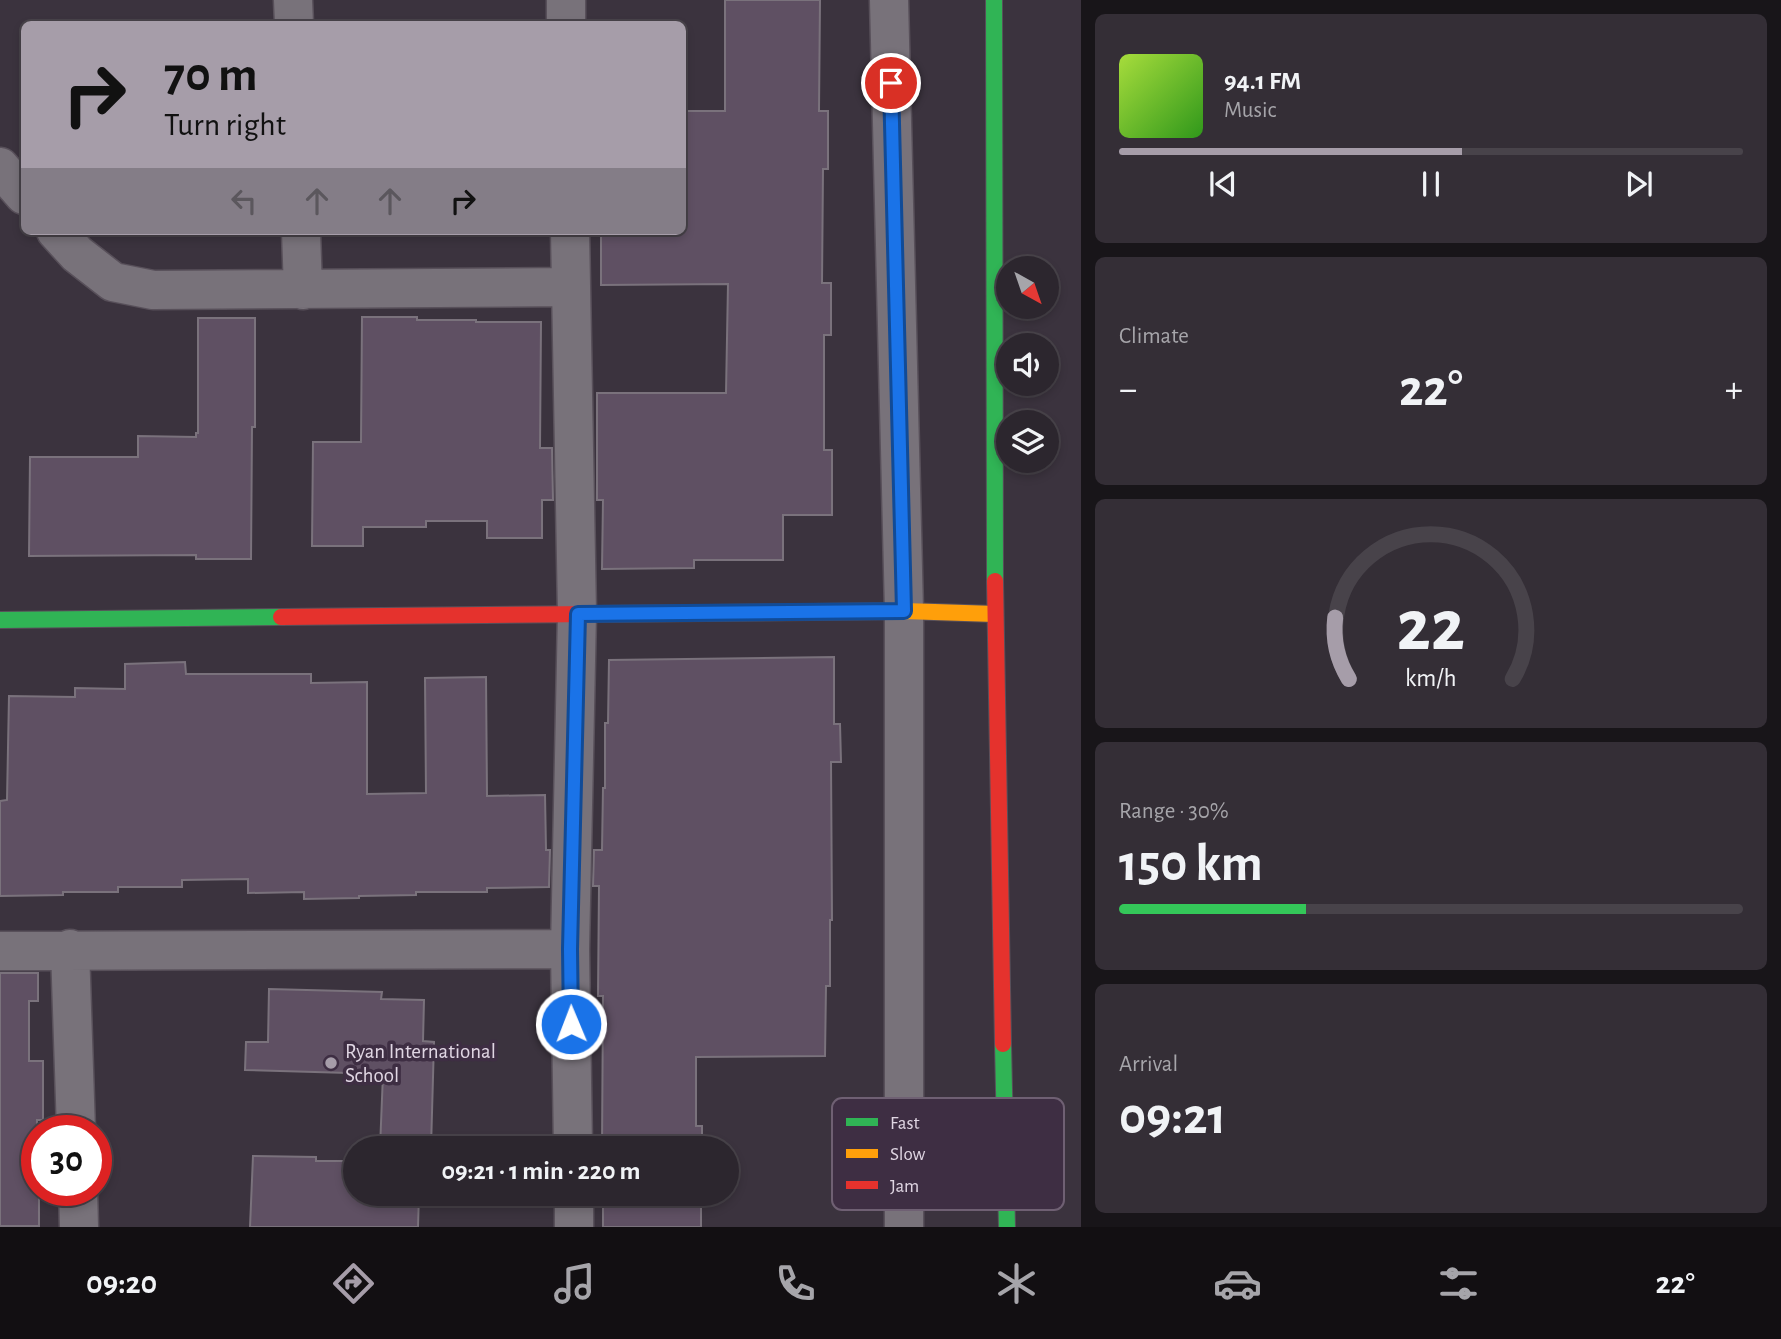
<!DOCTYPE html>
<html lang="en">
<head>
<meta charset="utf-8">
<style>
	:root { --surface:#2c262e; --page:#342e36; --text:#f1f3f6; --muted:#a6a5aa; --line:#48434a; --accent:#a69da9 }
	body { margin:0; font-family:"Alegreya Sans",sans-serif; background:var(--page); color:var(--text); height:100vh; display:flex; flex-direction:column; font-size:26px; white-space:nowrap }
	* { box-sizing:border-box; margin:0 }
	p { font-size:23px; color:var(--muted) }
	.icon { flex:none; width:38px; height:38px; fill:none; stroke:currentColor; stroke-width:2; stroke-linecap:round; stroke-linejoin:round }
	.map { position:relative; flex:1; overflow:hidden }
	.drawer { display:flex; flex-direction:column; gap:14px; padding:14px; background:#181519; width:700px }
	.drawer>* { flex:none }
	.banner { position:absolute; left:21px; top:21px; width:665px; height:214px; border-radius:10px; box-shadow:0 4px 10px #0003,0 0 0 2px var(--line); background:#a69da9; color:#111; overflow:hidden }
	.needle { width:46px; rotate:140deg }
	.buttons { position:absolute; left:996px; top:256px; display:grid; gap:14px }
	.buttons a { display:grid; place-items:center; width:63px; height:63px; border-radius:50%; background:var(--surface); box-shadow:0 4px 10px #0003,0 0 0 2px var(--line); font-size:35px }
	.speed { position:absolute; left:21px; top:1115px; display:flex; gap:14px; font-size:35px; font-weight:700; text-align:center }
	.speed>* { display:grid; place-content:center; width:91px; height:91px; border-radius:50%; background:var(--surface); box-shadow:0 4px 10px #0003,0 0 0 2px var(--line); line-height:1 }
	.speed .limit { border:10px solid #d22; background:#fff; color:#111 }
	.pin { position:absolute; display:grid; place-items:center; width:60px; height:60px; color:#fff; margin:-30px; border:4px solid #fff; border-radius:50%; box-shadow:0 2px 7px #0007 }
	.me { position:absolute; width:77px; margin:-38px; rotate:359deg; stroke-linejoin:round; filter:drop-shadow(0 0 5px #0008) }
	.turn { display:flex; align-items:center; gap:24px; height:147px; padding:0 28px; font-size:32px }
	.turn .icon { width:91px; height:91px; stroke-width:2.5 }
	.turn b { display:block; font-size:49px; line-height:60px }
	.lanes { display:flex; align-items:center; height:66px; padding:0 28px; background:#0003; justify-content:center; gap:35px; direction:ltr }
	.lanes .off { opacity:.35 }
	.big { font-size:52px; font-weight:700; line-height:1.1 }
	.drawer .tile { flex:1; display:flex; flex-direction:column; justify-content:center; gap:10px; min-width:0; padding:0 24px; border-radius:10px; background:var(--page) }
	.drawer .dial { align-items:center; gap:0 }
	.dial svg { height:182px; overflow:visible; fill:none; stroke:var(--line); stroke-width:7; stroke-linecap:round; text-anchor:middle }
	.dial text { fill:var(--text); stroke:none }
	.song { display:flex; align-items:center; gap:21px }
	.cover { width:84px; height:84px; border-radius:10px; background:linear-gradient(135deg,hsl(80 70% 55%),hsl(110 70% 35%)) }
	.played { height:7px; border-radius:4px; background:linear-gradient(90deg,var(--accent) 55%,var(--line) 55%) }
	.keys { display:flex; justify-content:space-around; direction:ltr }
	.heat { display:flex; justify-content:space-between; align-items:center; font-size:38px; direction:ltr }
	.charge { height:10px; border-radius:5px; background:linear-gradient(90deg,#34c759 30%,var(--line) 0) }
	.trip { position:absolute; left:343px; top:1136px; width:396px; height:70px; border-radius:35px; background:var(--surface); box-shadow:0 4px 10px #0003,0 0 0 2px var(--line); font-weight:700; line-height:70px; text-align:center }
	.tab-bar { display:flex; height:112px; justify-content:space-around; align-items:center; background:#120f12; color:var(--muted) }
	.tab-bar .icon { width:49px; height:49px }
	.tab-bar .active { color:var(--accent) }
	.tab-bar b { font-size:32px; color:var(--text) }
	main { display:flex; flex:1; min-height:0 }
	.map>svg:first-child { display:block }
</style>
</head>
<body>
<main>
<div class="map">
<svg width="1081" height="1227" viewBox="0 0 1081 1227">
	<rect width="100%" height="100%" fill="#3b333e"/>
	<path fill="#5f5063" stroke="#7a727c" stroke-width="2" d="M 725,0 L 820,0 L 819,111 L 828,111 L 828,169 L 823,169 L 822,283 L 831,283 L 831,335 L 824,335 L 824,450 L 832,450 L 832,515 L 783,515 L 783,560 L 694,560 L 694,568 L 602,569 L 603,500 L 597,500 L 597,393 L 726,393 L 728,284 L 601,285 L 601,231 L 682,231 L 682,111 L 725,111 Z
		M 362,317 L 417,317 L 417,320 L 476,320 L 476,322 L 541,322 L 540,448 L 552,448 L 553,500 L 542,500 L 542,538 L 487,538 L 487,521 L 426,521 L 426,527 L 363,527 L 363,546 L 312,546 L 313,442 L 361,442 Z
		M 198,318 L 255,318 L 255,427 L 252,427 L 251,559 L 196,559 L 196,555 L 29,556 L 30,457 L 138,457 L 138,436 L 196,437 L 196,433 L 198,433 Z
		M 834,657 L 834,724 L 840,724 L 841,762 L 831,762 L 832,920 L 830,920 L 830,986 L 826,986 L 825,1056 L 696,1057 L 696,1126 L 702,1126 L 702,1148 L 602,1148 L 603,996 L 598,996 L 599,886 L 593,886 L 594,850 L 602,850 L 603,788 L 605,788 L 605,723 L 608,723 L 609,660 Z
		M 185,662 L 186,674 L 311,674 L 311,683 L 367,682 L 367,794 L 426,793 L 425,678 L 486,677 L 487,796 L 545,795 L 546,850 L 550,850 L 549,887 L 487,888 L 487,892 L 416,892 L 416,895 L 359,896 L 359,898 L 304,899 L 304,892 L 248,893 L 248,879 L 182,880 L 182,887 L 118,887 L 118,892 L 63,892 L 63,895 L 0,896 L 0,801 L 7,800 L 9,696 L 75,697 L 75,688 L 125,689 L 125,664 Z
		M 0,973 L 38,973 L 38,1001 L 29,1001 L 29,1061 L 43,1061 L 43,1120 L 37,1120 L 37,1190 L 39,1190 L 39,1226 L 0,1226 Z
		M 269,989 L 382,992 L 381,999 L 424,1000 L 423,1041 L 434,1042 L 431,1148 L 380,1148 L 383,1074 L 245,1070 L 246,1042 L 268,1042 Z
		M 253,1156 L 316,1157 L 316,1161 L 355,1161 L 355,1194 L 419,1194 L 418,1227 L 250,1227 Z
		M 603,1194 L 701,1194 L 701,1227 L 603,1227 Z"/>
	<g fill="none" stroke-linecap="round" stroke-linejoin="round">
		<g stroke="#58505a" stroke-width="41">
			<path id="street" d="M 293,0 L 294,24
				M 566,0 L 566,24
				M 889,0 L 904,611 L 904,1227
				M 0,167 L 24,195
				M 56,231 L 77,254 L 113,282 L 153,290 L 570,287
				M 301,231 L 303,290
				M 570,231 L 577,613 L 570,949 L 573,1148
				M 70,949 L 76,1130
				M 0,951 L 570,949
				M 78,1190 L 79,1227
				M 574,1194 L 574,1227"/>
		</g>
		<g stroke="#58505a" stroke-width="18">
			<path id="fast" d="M 994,0 L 995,581
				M 0,620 L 281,617
				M 1003,1044 L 1007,1227"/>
		</g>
		<g stroke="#58505a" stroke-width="18">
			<path id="slow" d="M 813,612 L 904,611 L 995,614"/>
		</g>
		<g stroke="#58505a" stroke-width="18">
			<path id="jam" d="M 995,581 L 1003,1044
				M 281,617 L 813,612"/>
		</g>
		<use href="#street" stroke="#78727a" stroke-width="38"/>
		<use href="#fast" stroke="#30b455" stroke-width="16"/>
		<use href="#slow" stroke="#ff9f0a" stroke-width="16"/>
		<use href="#jam" stroke="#e5322d" stroke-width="16"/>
	</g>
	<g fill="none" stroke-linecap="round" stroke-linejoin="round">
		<g stroke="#114b97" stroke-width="18">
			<path id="route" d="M 571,1024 L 570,949 L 578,614 L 904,611 L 891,83"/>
		</g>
		<use href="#route" stroke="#1a73e8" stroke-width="12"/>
	</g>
	<circle fill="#a69da9" stroke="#3e2e43" stroke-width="2.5" cx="331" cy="1063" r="7"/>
	<g text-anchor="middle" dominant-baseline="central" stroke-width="7" stroke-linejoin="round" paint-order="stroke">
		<g font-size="21" fill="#e0d6e3" stroke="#3e2e43" text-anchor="start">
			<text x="345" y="1051">Ryan International<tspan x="345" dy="24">School</tspan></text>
		</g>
	</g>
	<rect x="832" y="1098" width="232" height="112" rx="10" fill="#3e2e43" stroke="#6f6073" stroke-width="2"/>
	<rect x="846" y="1118" width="32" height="8" fill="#30b455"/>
	<rect x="846" y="1149" width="32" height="9" fill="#ff9f0a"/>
	<rect x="846" y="1181" width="32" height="8" fill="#e5322d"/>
	<g font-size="19" fill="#e0d6e3">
		<text x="890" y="1129">Fast</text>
		<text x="890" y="1160">Slow</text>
		<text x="890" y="1192">Jam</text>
	</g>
</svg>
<div class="buttons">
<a><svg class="needle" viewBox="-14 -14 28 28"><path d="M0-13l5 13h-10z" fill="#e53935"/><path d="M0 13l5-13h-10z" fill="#a6a5aa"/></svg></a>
<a><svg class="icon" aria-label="sound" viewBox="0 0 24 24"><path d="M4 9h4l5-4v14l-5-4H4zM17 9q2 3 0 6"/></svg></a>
<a><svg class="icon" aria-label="layers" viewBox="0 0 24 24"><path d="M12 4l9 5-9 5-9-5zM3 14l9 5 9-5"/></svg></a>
</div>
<div class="speed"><div class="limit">30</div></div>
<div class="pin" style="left:891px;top:83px;background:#d93025"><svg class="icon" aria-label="arrive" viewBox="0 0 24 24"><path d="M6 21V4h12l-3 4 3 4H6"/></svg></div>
<svg class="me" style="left:571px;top:1024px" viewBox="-20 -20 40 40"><circle r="17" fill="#1a73e8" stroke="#fff" stroke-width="3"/><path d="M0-11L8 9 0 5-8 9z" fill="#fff"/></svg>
<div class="trip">09:21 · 1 min · 220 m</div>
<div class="banner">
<div class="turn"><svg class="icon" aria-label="right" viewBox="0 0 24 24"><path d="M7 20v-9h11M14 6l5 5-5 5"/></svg><div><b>70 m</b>Turn right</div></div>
<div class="lanes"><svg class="icon off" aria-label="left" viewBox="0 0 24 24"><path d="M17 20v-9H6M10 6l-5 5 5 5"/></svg><svg class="icon off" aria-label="ahead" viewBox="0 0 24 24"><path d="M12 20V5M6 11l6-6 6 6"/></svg><svg class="icon off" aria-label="ahead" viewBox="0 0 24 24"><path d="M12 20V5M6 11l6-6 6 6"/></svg><svg class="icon" aria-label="right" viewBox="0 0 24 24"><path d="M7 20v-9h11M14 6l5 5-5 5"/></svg></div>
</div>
</div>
<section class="drawer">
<div class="tile">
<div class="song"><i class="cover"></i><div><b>94.1 FM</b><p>Music</p></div></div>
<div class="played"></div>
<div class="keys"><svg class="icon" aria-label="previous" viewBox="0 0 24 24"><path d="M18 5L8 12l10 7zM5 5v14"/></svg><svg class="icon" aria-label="pause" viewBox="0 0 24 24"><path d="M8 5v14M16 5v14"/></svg><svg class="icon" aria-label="next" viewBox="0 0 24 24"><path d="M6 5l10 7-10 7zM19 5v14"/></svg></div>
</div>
<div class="tile"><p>Climate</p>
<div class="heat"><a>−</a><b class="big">22°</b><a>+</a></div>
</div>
<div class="tile dial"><svg viewBox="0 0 100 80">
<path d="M14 69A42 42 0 1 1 86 69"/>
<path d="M14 69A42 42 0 0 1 8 42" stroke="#a69da9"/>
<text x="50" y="56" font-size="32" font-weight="700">22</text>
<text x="50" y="72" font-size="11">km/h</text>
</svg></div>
<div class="tile"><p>Range · 30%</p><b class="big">150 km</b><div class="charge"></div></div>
<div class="tile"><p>Arrival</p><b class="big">09:21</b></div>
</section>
</main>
<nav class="tab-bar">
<b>09:20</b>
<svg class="icon active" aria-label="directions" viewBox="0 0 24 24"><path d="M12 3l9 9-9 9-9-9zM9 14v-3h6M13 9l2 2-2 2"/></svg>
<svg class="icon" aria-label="music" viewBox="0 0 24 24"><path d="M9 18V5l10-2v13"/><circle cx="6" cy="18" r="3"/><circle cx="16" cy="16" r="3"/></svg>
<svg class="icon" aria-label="phone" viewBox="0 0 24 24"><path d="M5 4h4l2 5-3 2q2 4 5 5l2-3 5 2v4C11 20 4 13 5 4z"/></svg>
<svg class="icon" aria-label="climate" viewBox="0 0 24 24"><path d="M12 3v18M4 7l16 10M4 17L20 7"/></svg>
<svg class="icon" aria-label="car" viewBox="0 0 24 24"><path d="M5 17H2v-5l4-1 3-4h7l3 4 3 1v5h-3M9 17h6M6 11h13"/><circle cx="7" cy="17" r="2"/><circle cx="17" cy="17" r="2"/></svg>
<svg class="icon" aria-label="filters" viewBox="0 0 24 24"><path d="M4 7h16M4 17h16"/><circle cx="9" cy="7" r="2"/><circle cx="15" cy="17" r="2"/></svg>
<b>22°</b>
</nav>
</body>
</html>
